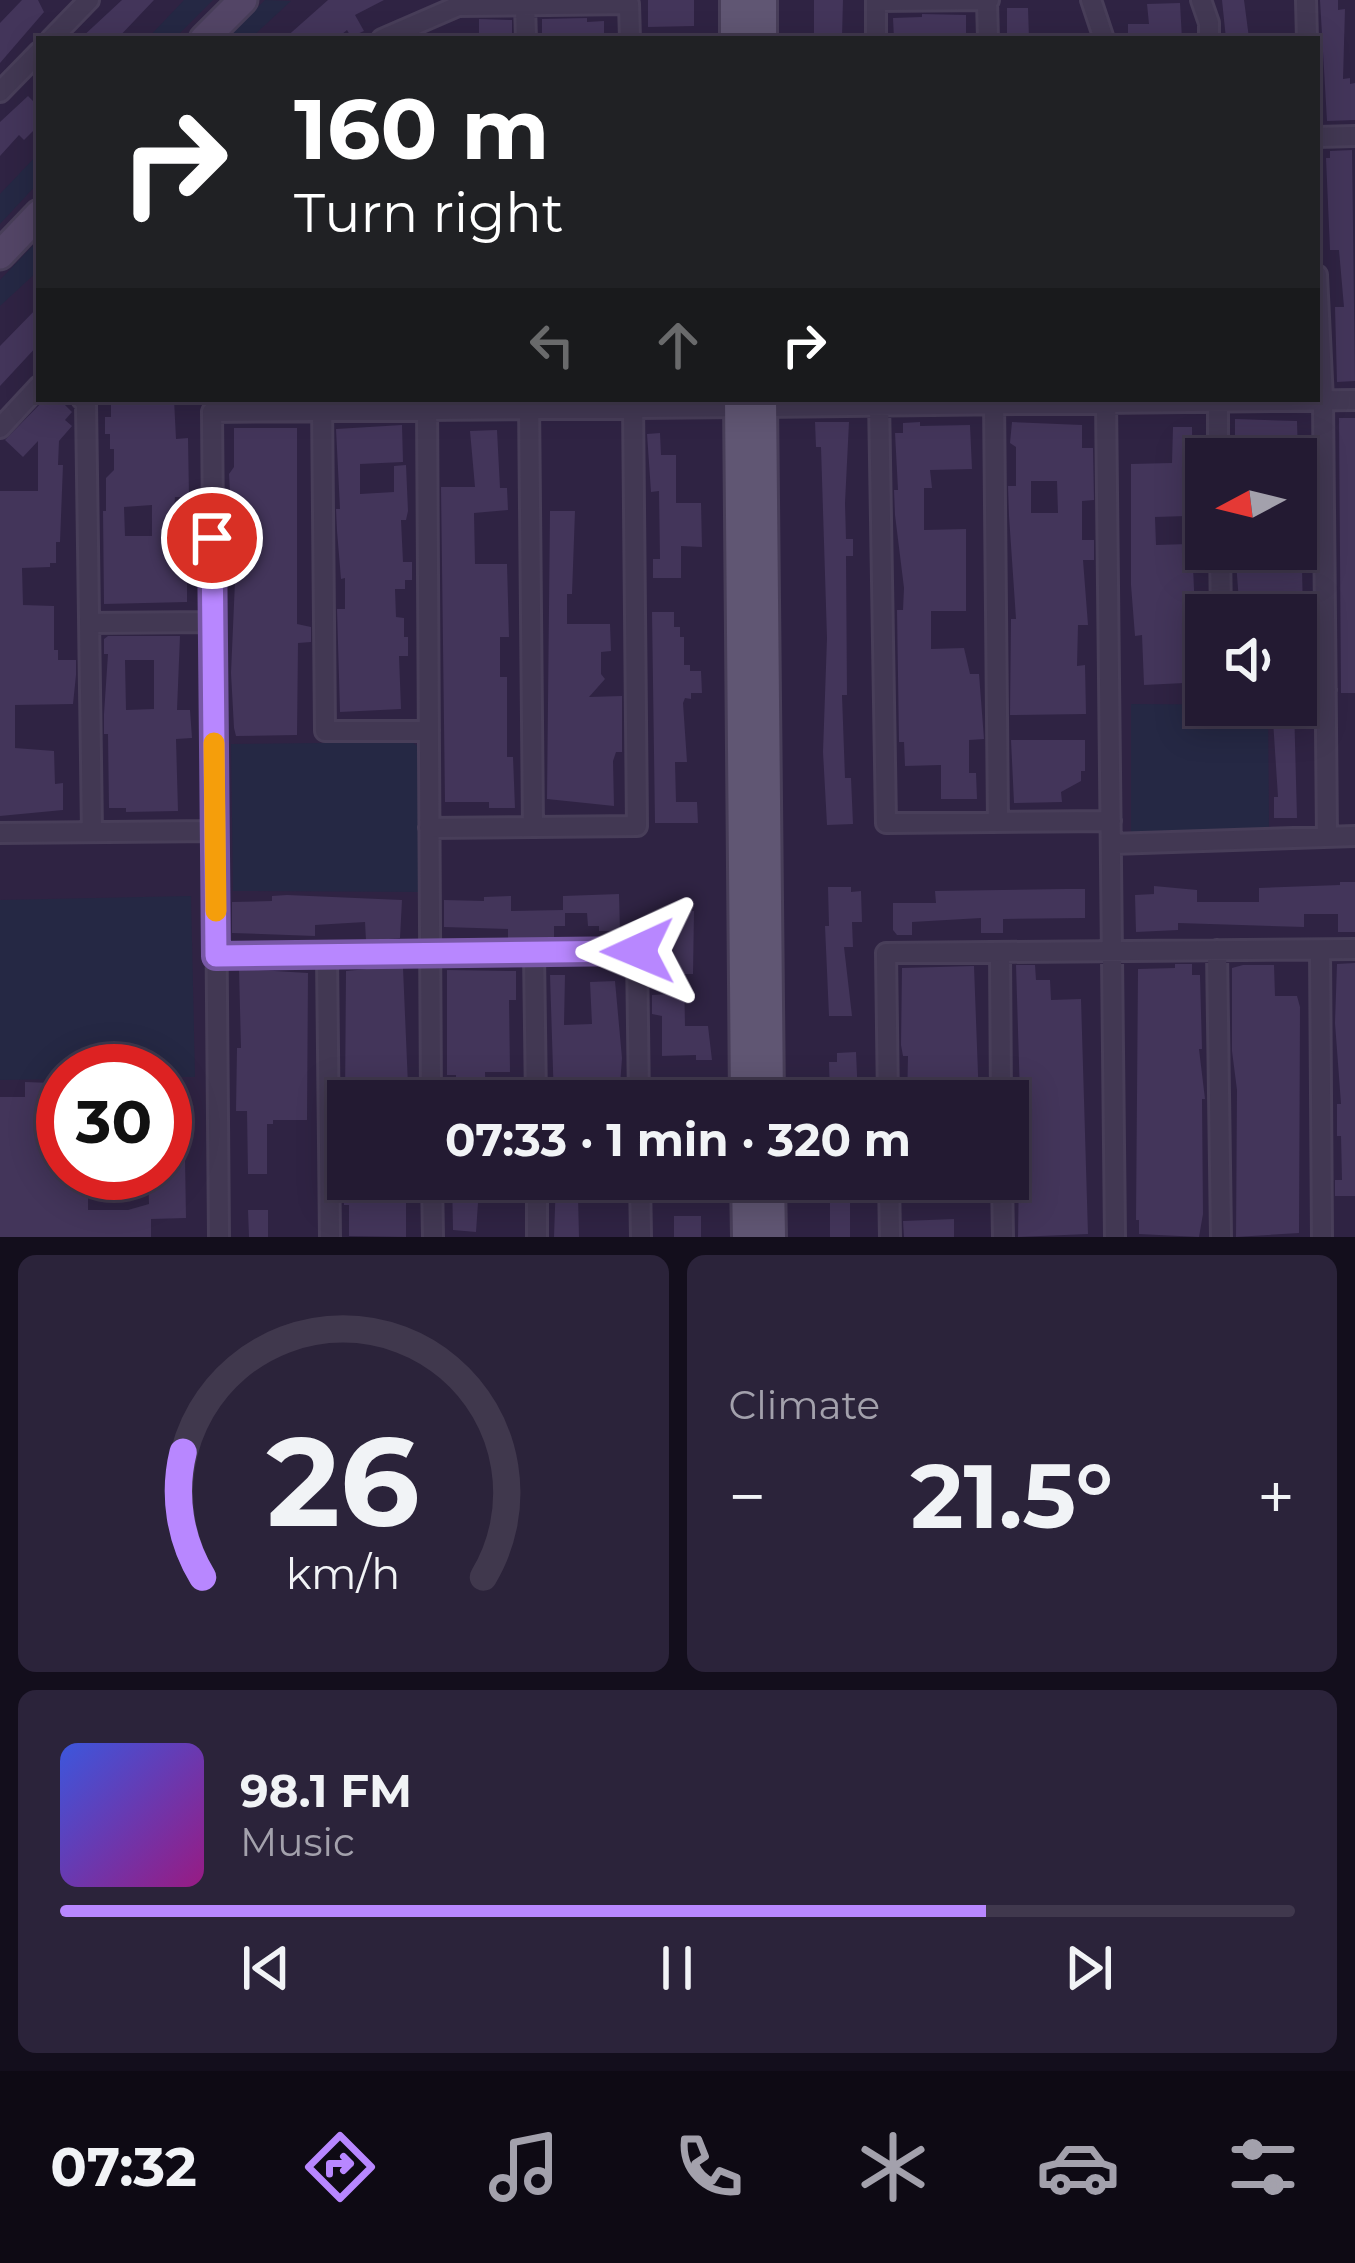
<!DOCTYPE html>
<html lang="en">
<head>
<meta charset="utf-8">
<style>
	:root { --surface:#231a32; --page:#2b233a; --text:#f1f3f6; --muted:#a3a1ac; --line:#40384d; --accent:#b887ff }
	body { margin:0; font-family:Montserrat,sans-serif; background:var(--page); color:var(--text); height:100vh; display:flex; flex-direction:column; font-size:45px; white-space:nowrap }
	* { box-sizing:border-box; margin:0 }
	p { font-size:39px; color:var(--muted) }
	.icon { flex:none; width:66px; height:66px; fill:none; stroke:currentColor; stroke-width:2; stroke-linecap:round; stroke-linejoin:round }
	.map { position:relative; height:1237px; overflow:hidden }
	.panel { display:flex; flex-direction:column; gap:18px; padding:18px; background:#130e1c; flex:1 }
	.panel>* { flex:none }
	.banner { position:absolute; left:36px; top:36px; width:1284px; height:366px; border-radius:0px; box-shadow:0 6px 30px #0003,0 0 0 3px var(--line); background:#202124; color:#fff; overflow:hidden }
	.needle { width:78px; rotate:263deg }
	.buttons { position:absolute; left:1185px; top:438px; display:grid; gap:24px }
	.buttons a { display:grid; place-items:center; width:132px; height:132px; border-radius:0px; background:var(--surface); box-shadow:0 6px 30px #0003,0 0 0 3px var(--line); font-size:60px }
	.speed { position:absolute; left:36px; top:1044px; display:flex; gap:24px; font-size:60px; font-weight:700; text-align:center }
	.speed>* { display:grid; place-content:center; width:156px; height:156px; border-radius:50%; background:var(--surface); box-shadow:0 6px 30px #0003,0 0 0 3px var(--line); line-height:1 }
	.speed .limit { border:18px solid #d22; background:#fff; color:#111 }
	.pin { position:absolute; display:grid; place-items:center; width:102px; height:102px; color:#fff; margin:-51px; border:6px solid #fff; border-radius:50%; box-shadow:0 3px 12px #0007 }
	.me { position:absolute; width:132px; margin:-66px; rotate:269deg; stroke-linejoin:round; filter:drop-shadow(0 0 9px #0008) }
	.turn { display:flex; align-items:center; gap:42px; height:252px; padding:0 60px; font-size:54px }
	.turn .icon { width:156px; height:156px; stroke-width:2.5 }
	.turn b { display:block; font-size:84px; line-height:102px }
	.lanes { display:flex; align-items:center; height:114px; padding:0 60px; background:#0003; justify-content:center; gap:60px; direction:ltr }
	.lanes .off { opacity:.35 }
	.big { font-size:90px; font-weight:700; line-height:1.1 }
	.panel .tile { flex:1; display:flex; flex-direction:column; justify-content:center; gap:18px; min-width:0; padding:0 42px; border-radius:18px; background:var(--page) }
	.panel .dial { align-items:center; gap:0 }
	.dial svg { height:312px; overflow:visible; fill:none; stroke:var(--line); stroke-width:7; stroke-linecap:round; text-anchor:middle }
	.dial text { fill:var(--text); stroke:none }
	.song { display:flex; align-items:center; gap:36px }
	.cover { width:144px; height:144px; border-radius:18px; background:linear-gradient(135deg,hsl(230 70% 55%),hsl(310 70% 35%)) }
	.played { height:12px; border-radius:6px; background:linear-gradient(90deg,var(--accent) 75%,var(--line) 75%) }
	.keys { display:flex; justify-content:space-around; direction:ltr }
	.heat { display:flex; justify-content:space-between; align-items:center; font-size:66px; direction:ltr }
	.panel .tiles { flex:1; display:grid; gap:18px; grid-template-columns:1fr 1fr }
	.tile:last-child { grid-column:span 2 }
	.trip { position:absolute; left:327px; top:1080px; width:702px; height:120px; border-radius:0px; background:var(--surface); box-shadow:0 6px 30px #0003,0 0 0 3px var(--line); font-weight:700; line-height:120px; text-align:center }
	.tab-bar { display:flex; height:192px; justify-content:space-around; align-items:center; background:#0e0a14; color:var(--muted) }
	.tab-bar .icon { width:84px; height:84px }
	.tab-bar .current { color:var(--accent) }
	.tab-bar b { font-size:54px; color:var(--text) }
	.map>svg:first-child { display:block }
</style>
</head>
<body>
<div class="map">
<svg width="1355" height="1237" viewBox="0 0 1355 1237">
	<rect width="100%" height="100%" fill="#2f2343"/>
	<path fill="#252844" d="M 184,0 L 213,0 L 174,39 L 147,39 Z
		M 265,0 L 291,1 L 250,39 L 225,39 Z
		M 39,153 L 39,182 L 0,224 L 0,194 Z
		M 39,239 L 39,270 L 0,306 L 0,280 Z
		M 1131,704 L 1268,705 L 1269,832 L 1131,835 Z
		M 412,742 L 419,747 L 420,892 L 233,891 L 231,744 Z
		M 191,896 L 195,1077 L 165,1077 L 165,1071 L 63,1071 L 63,1079 L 0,1080 L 0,900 Z"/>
	<path fill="#43355a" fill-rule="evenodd" d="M 22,0 L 38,0 L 44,12 L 0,63 L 0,23 Z
		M 122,0 L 154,0 L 117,39 L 80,39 Z
		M 328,0 L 384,0 L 355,15 L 364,31 L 351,37 L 347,30 L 336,39 L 284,39 Z
		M 648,0 L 694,0 L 694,26 L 648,27 Z
		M 814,0 L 843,0 L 842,37 L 814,39 Z
		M 1222,0 L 1244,0 L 1249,38 L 1226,39 Z
		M 1320,0 L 1338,0 L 1338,10 L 1345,9 L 1343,79 L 1350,78 L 1350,84 L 1355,83 L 1355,120 L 1327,121 Z
		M 1180,3 L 1182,39 L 1128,39 L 1128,24 L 1149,24 L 1147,4 Z
		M 1007,8 L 1028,8 L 1029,38 L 1007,39 Z
		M 922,14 L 966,15 L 966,37 L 894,39 L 893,18 L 922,17 Z
		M 587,18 L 587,22 L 604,21 L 604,39 L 542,39 L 542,19 Z
		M 479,19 L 512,20 L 512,39 L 479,39 Z
		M 28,96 L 39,107 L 39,125 L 24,140 L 19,135 L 0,156 L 0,122 Z
		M 1352,150 L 1355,381 L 1337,382 L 1335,307 L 1344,307 L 1339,250 L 1330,250 L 1326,158 L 1330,158 L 1330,151 Z
		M 39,306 L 39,344 L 0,386 L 0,346 Z
		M 45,399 L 59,399 L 72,412 L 65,420 L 72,426 L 59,441 L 58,465 L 63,465 L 60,542 L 56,542 L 56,563 L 50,563 L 50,567 L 22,568 L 23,605 L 54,606 L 54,650 L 58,650 L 58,660 L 76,660 L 76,675 L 73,704 L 15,705 L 15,748 L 54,751 L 55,784 L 63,783 L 63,810 L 0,816 L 0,491 L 38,491 L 38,441 L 23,457 L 5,440 Z
		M 111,399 L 174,399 L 176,439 L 188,438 L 189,497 L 175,497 L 173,523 L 173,560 L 187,560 L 187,602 L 104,604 L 103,511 L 106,511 L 106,478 L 114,470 L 114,449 L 110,449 L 110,434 L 105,434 L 105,417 L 111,417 ZM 152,505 L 152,536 L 125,536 L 124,507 Z
		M 1339,418 L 1355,418 L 1355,693 L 1341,693 Z
		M 1235,419 L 1297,421 L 1298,458 L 1235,459 Z
		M 815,422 L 849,422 L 845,503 L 846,539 L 853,539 L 853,556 L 846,556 L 847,695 L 842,695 L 845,778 L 851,778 L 853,824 L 827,825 L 823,752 L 827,638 L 821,447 L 816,447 Z
		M 920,422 L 920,426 L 970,425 L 972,469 L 930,470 L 932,488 L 924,488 L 924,530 L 966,529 L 966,611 L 931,611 L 931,649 L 964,648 L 970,674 L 979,674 L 984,739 L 969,740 L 969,773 L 976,773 L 977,799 L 941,799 L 941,765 L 905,766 L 904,742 L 899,742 L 897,610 L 903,610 L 904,588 L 895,515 L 894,490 L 898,490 L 895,433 L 903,433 L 903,423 Z
		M 1012,422 L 1082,425 L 1082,448 L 1093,448 L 1094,500 L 1082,501 L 1082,540 L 1094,540 L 1094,560 L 1083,560 L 1088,625 L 1078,625 L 1077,666 L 1085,665 L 1086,714 L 1010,715 L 1011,619 L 1016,619 L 1009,516 L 1008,486 L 1016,486 L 1016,447 L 1010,443 ZM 1031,481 L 1057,481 L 1058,513 L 1031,513 Z
		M 402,425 L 403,462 L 360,464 L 360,494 L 394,492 L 394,466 L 406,465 L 408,511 L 406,520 L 401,520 L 403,562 L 412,562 L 412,580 L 405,580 L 405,589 L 395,589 L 396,617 L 404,618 L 404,637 L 408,637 L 408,656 L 399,656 L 401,709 L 340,712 L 337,609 L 345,609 L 345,578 L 341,579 L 337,531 L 336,509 L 340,509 L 336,429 Z
		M 1173,427 L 1192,427 L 1193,499 L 1205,499 L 1206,545 L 1192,545 L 1195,611 L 1199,611 L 1205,682 L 1144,685 L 1142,635 L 1135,636 L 1131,585 L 1131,464 L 1172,463 ZM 1187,516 L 1188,544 L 1156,545 L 1155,517 Z
		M 234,428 L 297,428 L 297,624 L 311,627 L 311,642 L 298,643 L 297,735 L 236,736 L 234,728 L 231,673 L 235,581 L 229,474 L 234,467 Z
		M 497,430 L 500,488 L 507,488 L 508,510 L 474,513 L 475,564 L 507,564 L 509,637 L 500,637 L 500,677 L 507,677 L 507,757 L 513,757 L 515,808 L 489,808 L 489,802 L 445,802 L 441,487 L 475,487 L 470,431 Z
		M 660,433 L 661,455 L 676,455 L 676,503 L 701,503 L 702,547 L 681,546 L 681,578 L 653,578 L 653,559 L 660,559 L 659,491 L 651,492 L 647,434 Z
		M 550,511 L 575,511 L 572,594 L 567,594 L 567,624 L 610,624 L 611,651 L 601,652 L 601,674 L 605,679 L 589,697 L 622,696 L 622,752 L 616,752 L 613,761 L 614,806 L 547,799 Z
		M 1235,549 L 1261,549 L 1261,569 L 1302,567 L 1303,615 L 1240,615 Z
		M 652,612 L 674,612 L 674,627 L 680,627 L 680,637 L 684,637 L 684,665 L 690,665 L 690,671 L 701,671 L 702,693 L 691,693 L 691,699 L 685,698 L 683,703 L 687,762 L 675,762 L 676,802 L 697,802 L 698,823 L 655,823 Z
		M 108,636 L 180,636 L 177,710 L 190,710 L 192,738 L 176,739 L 178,811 L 126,812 L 126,808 L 109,808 L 108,734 L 104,734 L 104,714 L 108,654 L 104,654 L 104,639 ZM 125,660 L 154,660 L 154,709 L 126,710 Z
		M 1272,705 L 1294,705 L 1297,818 L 1274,818 L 1274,797 L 1278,797 Z
		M 1011,740 L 1085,740 L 1085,771 L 1081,771 L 1081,781 L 1061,792 L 1062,802 L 1014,803 Z
		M 1340,882 L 1355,882 L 1355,932 L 1338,932 L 1338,914 L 1304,914 L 1304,927 L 1178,923 L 1178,930 L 1136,932 L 1135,895 L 1154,894 L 1154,886 L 1197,890 L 1197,902 L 1259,902 L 1259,888 L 1340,885 Z
		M 828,887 L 851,887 L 851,892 L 861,891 L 862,922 L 852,922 L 853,947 L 844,947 L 852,1016 L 829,1016 L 825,926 L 829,926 Z
		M 1067,889 L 1085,889 L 1085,918 L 1003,919 L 1003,933 L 981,933 L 981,918 L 912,922 L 912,935 L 897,935 L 893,930 L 893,903 L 936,903 L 935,891 Z
		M 619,894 L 620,931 L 599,931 L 599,926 L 588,926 L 587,913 L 565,913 L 565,926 L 554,926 L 554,938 L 508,939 L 508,929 L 444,927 L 444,900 L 484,901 L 484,897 L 511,896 L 511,911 L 563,910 L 563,896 Z
		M 287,895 L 402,900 L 400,938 L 366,941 L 365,922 L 315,925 L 315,936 L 232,933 L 232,902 L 272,901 L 272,896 Z
		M 694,911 L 693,974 L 684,974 L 685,1026 L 708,1026 L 712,1060 L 696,1060 L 696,1055 L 662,1056 L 662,1016 L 652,1014 L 652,995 L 669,994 L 666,912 Z
		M 1355,963 L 1355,1196 L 1335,1196 L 1335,1180 L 1342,1180 L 1341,1136 L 1337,1136 L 1337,1104 L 1341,1104 L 1335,1023 L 1337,964 Z
		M 1175,964 L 1192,964 L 1192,975 L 1200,975 L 1202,1049 L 1199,1049 L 1205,1099 L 1202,1099 L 1203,1214 L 1199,1237 L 1139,1234 L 1139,1220 L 1136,1220 L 1138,969 L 1175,968 Z
		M 1016,965 L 1035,965 L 1036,980 L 1050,980 L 1051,1000 L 1081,999 L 1088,1234 L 1018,1237 L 1020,1096 Z
		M 1243,965 L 1274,965 L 1275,996 L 1297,996 L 1300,1007 L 1299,1233 L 1236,1237 L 1237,1090 L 1232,1051 L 1232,968 Z
		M 974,966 L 979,1101 L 907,1101 L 908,1056 L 903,1056 L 901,1045 L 902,968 Z
		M 377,968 L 403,968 L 408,1085 L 405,1085 L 405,1101 L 345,1101 L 346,971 Z
		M 239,969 L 308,973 L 307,1120 L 273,1120 L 273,1124 L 267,1124 L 267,1174 L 248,1174 L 247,1111 L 236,1111 L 237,1048 L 241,1048 Z
		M 447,970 L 516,971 L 516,1000 L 509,1000 L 510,1072 L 485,1072 L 486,1101 L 456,1101 L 456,1075 L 447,1075 Z
		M 550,975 L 565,975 L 564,1025 L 592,1024 L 590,982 L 615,981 L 622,1058 L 619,1100 L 554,1101 Z
		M 856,1052 L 858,1098 L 830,1099 L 829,1062 L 837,1062 L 837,1053 Z
		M 25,1082 L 52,1083 L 52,1096 L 63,1096 L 63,1173 L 88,1173 L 88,1210 L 128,1210 L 149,1204 L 148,1173 L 165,1173 L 165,1157 L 185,1157 L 186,1218 L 151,1219 L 151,1237 L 0,1237 L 0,1097 L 25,1097 Z
		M 713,1086 L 713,1099 L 672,1100 L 671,1088 Z
		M 411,1179 L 411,1195 L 407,1195 L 406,1203 L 406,1237 L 349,1236 L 349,1205 L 344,1205 L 343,1181 Z
		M 452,1179 L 485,1179 L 485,1202 L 478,1203 L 476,1232 L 453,1230 Z
		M 556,1179 L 583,1179 L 583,1196 L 578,1196 L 579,1237 L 554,1237 Z
		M 830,1184 L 850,1184 L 850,1237 L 830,1237 Z
		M 248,1210 L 268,1210 L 268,1237 L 249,1237 Z
		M 674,1216 L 701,1216 L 701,1237 L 674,1237 Z
		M 954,1219 L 954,1237 L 904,1237 L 903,1221 Z"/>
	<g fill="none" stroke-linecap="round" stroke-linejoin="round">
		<g stroke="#483e59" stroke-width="24">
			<path id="street" d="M 1091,0 L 1104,39
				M 1201,0 L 1209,23 L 1209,39
				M 1306,0 L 1307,39
				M 987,1 L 988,39
				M 525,5 L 526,39
				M 51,39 L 89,0
				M 382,39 L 458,6 L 629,4 L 630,39
				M 876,39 L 876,1 L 989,0
				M 0,92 L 39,52
				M 1317,137 L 1355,136
				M 1317,275 L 1323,400 L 1327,837
				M 82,399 L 86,403 L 92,832
				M 427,399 L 431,1101
				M 879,399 L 886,823 L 1111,821
				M 994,399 L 998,822
				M 1106,399 L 1115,1237
				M 1218,399 L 1218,459
				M 529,400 L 533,827
				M 322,401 L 325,731 L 429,731
				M 761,407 L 1355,400
				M 0,428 L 39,386
				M 1220,549 L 1221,615
				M 90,623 L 213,622
				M 1296,690 L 1326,690
				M 429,828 L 637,826 L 633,402
				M 0,833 L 215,831
				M 1111,844 L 1355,836
				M 1217,950 L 1221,1237
				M 1320,950 L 1322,1237
				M 1000,952 L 1001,1101
				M 534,953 L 536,1101
				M 327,955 L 330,1237
				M 216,956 L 637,951 L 639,1101
				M 888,1101 L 886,953 L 1355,949
				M 432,1179 L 433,1237
				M 537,1179 L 537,1237
				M 640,1179 L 641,1237
				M 889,1179 L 890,1237
				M 1002,1179 L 1003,1237
				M 219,1237 L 212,412 L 740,407"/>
		</g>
		<g stroke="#483e59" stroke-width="33">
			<path id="secondary" d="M 204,39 L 243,0
				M 0,255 L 39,214"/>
		</g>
		<g stroke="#483e59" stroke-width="36">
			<path id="primary" d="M 736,0 L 736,39
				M 761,39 L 761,0
				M 740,399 L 746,1101
				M 761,399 L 768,1101
				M 747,1179 L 748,1237
				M 769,1179 L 770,1237"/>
		</g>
		<use href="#street" stroke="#423853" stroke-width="18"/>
		<use href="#secondary" stroke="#534566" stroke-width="27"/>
		<use href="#primary" stroke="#605673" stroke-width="30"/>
	</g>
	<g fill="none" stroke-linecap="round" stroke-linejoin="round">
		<g stroke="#7858a6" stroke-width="30">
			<path id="route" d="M 212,538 L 216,956 L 638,951"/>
		</g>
		<use href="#route" stroke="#b887ff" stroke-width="21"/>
		<path stroke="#f59e0b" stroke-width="21" d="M 214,743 L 216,911"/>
	</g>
</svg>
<div class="buttons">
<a><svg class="needle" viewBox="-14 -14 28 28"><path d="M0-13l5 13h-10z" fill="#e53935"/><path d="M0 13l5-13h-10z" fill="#a3a1ac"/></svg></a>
<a><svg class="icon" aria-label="sound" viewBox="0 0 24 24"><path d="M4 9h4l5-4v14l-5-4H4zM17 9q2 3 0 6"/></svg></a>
</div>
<div class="speed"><div class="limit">30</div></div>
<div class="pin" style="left:212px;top:538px;background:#d93025"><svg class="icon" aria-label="arrive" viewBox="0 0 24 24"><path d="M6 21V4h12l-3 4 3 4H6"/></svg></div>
<svg class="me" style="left:638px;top:951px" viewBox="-20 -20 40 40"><path d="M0-17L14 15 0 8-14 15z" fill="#b887ff" stroke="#fff" stroke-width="4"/></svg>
<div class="trip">07:33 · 1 min · 320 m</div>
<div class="banner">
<div class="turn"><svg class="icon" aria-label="right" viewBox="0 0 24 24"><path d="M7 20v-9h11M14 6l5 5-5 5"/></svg><div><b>160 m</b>Turn right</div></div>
<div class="lanes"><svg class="icon off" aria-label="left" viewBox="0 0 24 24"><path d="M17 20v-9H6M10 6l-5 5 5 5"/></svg><svg class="icon off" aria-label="ahead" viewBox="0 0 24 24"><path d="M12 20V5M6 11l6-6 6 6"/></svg><svg class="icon" aria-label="right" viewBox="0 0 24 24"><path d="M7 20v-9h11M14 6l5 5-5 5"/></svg></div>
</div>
</div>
<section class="panel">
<div class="tiles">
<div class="tile dial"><svg viewBox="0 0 100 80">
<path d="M14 69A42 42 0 1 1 86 69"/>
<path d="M14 69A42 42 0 0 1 9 37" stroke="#b887ff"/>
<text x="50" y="56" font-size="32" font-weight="700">26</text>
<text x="50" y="72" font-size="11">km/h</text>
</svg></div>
<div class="tile"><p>Climate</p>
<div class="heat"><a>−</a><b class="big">21.5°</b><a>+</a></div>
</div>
<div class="tile">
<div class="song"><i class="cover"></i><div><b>98.1 FM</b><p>Music</p></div></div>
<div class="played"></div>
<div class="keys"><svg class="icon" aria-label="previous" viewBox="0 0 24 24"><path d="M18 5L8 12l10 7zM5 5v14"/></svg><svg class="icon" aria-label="pause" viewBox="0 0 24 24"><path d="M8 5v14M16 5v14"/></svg><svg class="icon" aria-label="next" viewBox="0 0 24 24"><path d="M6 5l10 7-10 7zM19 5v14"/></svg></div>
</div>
</div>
</section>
<nav class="tab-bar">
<b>07:32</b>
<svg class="icon current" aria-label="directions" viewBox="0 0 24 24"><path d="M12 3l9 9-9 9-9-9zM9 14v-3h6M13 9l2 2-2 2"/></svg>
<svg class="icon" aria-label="music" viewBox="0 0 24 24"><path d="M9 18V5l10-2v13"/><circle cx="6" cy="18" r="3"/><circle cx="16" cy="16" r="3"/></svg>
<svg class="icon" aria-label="phone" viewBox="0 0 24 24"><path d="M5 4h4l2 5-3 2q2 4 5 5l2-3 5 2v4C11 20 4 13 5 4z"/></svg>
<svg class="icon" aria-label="climate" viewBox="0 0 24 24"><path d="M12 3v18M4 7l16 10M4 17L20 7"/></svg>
<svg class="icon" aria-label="car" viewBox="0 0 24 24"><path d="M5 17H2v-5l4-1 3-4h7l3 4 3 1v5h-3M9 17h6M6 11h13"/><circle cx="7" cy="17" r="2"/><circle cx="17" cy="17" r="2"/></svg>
<svg class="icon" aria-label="filters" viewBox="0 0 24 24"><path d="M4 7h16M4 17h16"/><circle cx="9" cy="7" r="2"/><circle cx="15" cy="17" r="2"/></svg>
</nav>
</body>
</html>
